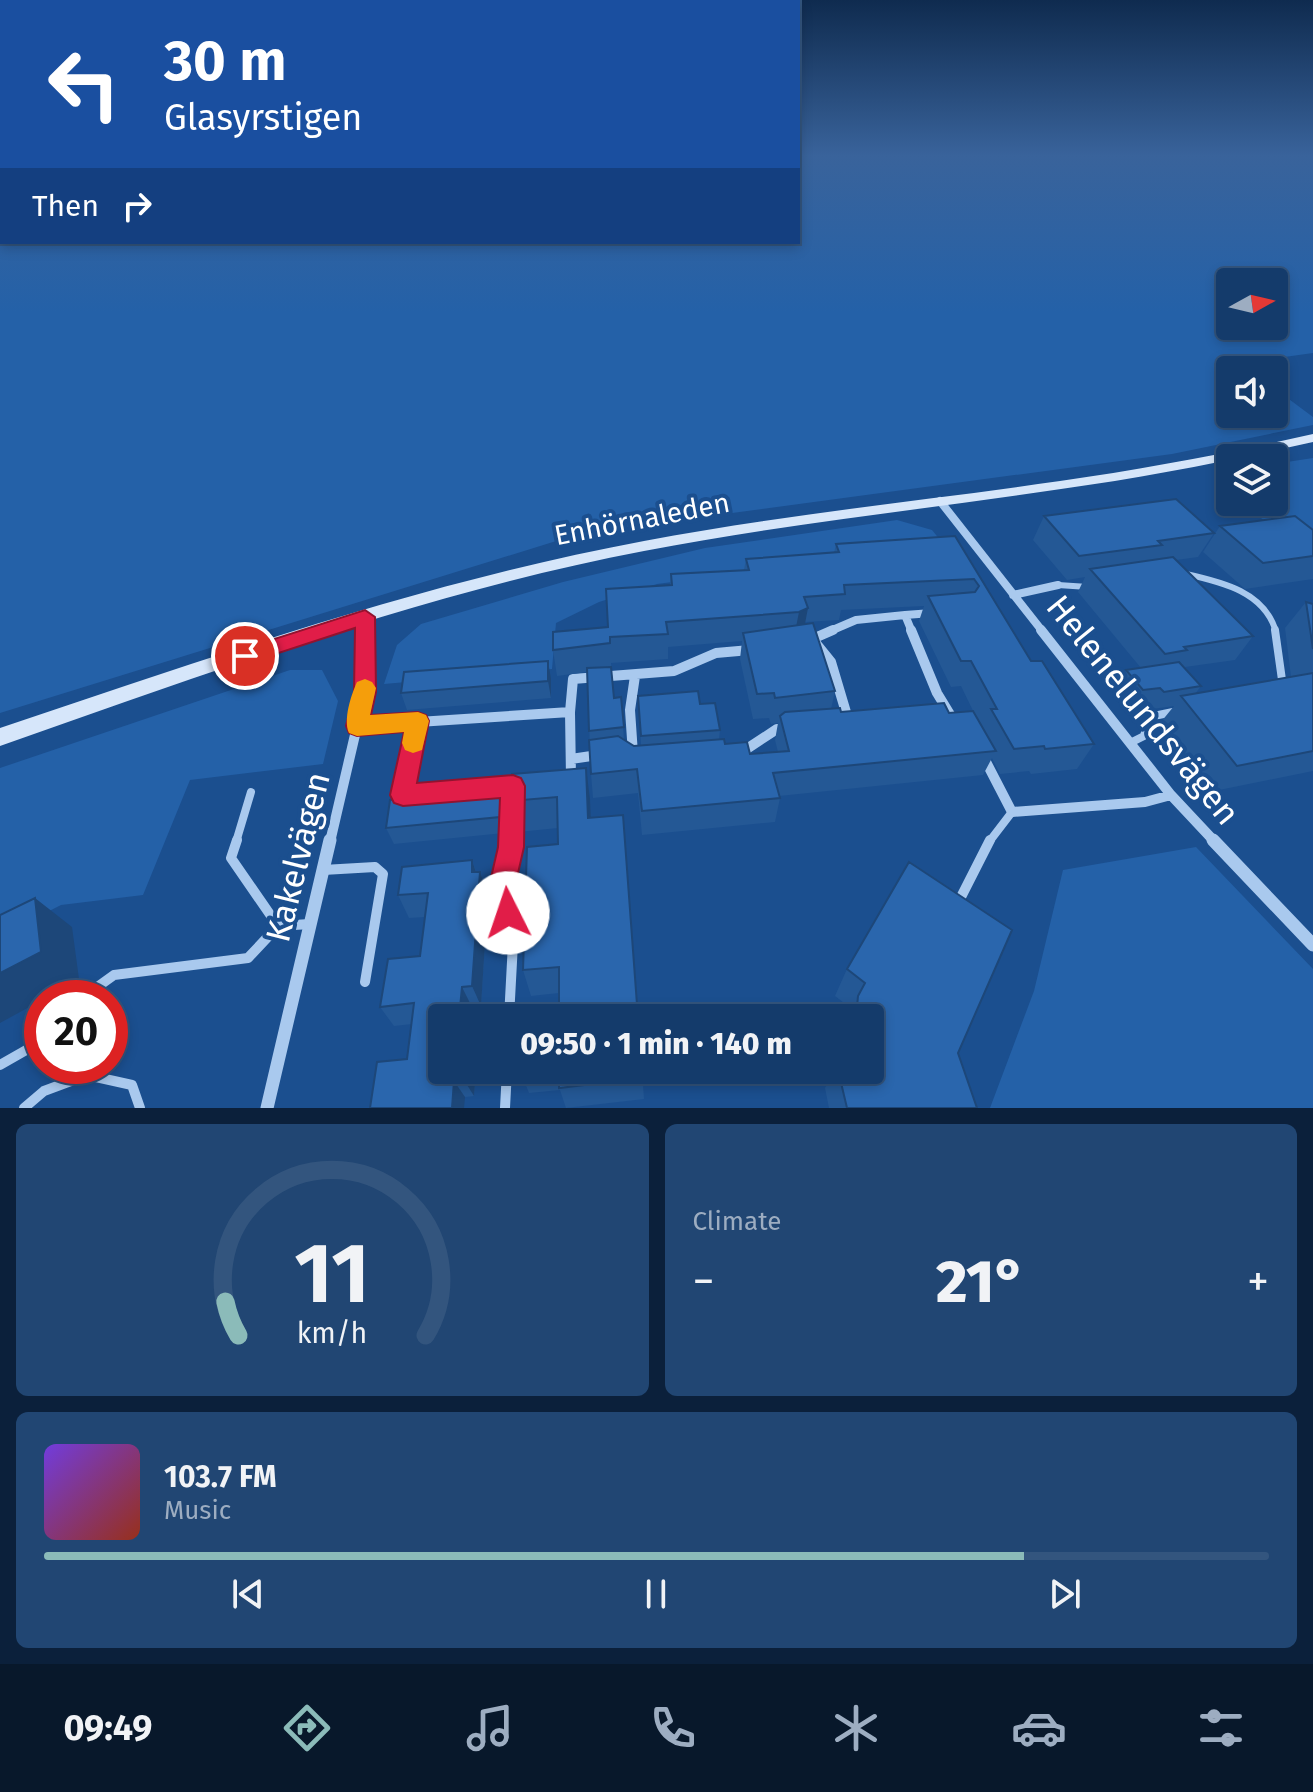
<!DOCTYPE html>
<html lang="en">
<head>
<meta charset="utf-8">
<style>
	:root { --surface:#143b6b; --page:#214673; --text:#f1f3f6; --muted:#9dadc1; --line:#33557e; --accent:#8bbbb9 }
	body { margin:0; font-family:"Fira Sans",sans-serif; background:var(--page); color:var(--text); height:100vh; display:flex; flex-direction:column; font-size:30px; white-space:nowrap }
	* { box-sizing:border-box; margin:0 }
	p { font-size:26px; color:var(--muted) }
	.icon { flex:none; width:44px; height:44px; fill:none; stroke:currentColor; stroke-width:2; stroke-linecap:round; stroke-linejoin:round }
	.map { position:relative; height:1108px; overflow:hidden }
	.sheet { display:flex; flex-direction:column; gap:16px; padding:16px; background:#0b203b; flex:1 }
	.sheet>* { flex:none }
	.hud { position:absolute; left:0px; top:0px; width:800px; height:244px; box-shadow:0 4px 12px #0003,0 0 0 2px var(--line); background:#1a4fa0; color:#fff; overflow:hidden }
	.needle { width:52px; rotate:82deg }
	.tools { position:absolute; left:1216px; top:268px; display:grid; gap:16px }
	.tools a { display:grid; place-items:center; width:72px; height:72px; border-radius:8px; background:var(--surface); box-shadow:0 4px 12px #0003,0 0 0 2px var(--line); font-size:40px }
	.speed { position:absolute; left:24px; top:980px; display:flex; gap:16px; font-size:40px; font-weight:700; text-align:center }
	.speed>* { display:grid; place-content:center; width:104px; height:104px; border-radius:50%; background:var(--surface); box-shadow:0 4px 12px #0003,0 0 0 2px var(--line); line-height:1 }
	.speed .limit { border:12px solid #d22; background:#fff; color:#111 }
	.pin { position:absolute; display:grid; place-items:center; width:68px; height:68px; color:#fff; margin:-34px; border:4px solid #fff; border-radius:50%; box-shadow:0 2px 8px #0007 }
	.me { position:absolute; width:88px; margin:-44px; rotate:356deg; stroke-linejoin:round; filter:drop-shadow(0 0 6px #0008) }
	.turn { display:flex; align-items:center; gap:28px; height:168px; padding:0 32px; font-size:36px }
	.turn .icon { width:104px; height:104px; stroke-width:2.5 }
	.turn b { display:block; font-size:56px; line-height:68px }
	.then { display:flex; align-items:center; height:76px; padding:0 32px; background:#0003; gap:16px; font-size:30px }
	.big { font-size:60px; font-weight:800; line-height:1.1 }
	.sheet .card { flex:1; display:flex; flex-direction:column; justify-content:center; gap:12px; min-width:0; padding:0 28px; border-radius:12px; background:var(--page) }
	.sheet .dial { align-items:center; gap:0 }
	.dial svg { height:208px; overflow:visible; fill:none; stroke:var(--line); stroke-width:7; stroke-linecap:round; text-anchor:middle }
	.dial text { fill:var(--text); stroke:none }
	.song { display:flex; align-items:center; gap:24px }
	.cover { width:96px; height:96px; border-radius:12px; background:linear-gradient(135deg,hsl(260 70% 55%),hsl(10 70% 35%)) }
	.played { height:8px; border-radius:4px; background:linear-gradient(90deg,var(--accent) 80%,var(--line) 80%) }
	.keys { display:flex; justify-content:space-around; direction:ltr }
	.heat { display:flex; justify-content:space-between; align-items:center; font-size:44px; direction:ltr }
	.sheet .tiles { flex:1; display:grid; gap:16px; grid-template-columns:1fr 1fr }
	.card:last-child { grid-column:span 2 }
	.trip { position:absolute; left:428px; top:1004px; width:456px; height:80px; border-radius:8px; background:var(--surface); box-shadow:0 4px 12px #0003,0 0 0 2px var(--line); font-weight:800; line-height:80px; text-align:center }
	.tabs { display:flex; height:128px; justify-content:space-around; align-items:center; background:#08182b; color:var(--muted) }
	.tabs .icon { width:56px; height:56px }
	.tabs .active { color:var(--accent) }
	.tabs b { font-size:36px; color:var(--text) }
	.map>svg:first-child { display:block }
</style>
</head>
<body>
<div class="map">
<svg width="1313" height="1108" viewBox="0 0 1313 1108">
	<rect width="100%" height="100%" fill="#1b4f8f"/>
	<path fill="#2461a8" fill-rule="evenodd" d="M 0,157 L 2,242 L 798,242 L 798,157 L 1313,157 L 1313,353 L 1241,363 L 1250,370 L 1230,370 L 1230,414 L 1274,414 L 1274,388 L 1313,417 L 1313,425 L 1172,454 L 582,533 L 0,713 ZM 1230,282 L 1274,282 L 1274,326 L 1230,326 Z
		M 1313,458 L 1313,556 L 1239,502 L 1274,502 L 1274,464 Z
		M 897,520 L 932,530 L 945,546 L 657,584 L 599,602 L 556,623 L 552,669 L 384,684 L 397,645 L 421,624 L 563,582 L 705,548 Z
		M 290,670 L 322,670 L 338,701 L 323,764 L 190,780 L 143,895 L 61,905 L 0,936 L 0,768 Z
		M 1196,847 L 1313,969 L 1313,1108 L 990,1108 L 1034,991 L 1063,870 Z"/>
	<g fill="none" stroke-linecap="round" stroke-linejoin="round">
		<path stroke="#a9c9ee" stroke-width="6" d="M 1186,574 C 1222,582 1265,592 1276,632
			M 1058,585 L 1088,587"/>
		<path stroke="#a9c9ee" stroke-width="8" d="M 1275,630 L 1283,687
			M 1130,743 L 1144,736 L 1149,717 L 1173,712
			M 236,842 L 251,792
			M 511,842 L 512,801
			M 989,842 L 1012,812"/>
		<path stroke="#a9c9ee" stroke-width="10" d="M 237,840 L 231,858 L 278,926
			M 323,870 L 375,867 L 383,874 L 365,982
			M 959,901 L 990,840
			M 82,998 L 114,975 L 248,958 L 278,926 L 310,924
			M 509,1018 L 513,943 L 503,882 L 511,840
			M 0,1065 L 42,1041
			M 24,1108 L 44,1091 L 87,1075 L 132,1085 L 140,1108
			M 505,1108 L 507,1070"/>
		<path stroke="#a9c9ee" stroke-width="8" d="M 940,501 L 1043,632
			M 1013,595 L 1058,585
			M 365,617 L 365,632
			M 828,632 L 856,620 L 905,615
			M 912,632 L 905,615 L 932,613"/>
		<path stroke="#a9c9ee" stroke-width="10" d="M 911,630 L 937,693 L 951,716
			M 1041,630 L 1171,795 L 1215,842
			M 810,640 L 833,630
			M 814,641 L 831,662 L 848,719
			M 570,712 L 573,679 L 674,671 L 716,653 L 750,650
			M 418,721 L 403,795 L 521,785
			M 357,726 L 570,712 L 571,778
			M 633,754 L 630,710 L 635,676
			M 739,754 L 777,729 L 785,729
			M 983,756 L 1012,812 L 1145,802 L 1171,795
			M 571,759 L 598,755
			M 330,842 L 365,692 L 365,630"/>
		<path stroke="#a9c9ee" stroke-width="13" d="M 1213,840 L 1313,945
			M 267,1108 L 330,840"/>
		<path fill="#d6e6fa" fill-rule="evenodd" d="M 1313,434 L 1313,442 C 1229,461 1148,477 1061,489 C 922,510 782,524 644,551 C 424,593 211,672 0,746 L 0,728 C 212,657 424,582 644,541 C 781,515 921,501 1060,481 C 1145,469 1229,453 1313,434 Z"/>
	</g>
	<path fill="#245895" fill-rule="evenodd" d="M 1044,516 L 1214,533 L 1198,557 L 1176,560 L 1253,636 L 1235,660 L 1185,667 L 1201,686 L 1195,694 L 1291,677 L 1285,628 L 1306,602 L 1313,604 L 1313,771 L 1214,791 L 1161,722 L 1174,706 L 1152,709 L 1148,705 L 1131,708 L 1115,688 L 1126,670 L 1141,668 L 1078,592 L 1085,577 L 1067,580 L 1033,540 Z
		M 1220,526 L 1313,530 L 1313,579 L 1245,589 L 1203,552 Z
		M 955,536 L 1031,661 L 1094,744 L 1077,769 L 1031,774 L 1029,771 L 1000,774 L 992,758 L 983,775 L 779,796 L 780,798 L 775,822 L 642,835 L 638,793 L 593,798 L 591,774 L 587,672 L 557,676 L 553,650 L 608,627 L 670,586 L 671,574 L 744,570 L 746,559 L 834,553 L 836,544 ZM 924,606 L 919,621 L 951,687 L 961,686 L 977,719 L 949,713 L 841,712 L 831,709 L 835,691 L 805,624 L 805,622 L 839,620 L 841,610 ZM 742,641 L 740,659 L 753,719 L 769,718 L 771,724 L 778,723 L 775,740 L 778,752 L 750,754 L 725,744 L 719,739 L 720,730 L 700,704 L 638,696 L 641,745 L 634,746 L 624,740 L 621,697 L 614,698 L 611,663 L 668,659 L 668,647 Z
		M 551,679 L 551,698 L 407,710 L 401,693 Z
		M 512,774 L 590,799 L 590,818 L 559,1012 L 559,993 L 531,996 L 523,970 L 558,844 L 558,828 L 518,832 L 511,801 Z
		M 501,790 L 505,807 L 504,833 L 394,844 L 386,828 Z
		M 472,860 L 476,872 L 480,872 L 488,895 L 481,1006 L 472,1007 L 442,1070 L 476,1070 L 474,1096 L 465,1097 L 407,1059 L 412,1024 L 394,1026 L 380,1007 L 420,956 L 425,917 L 409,918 L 398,895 Z
		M 847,969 L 958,1053 L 977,1108 L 829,1108 L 825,1088 L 835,1070 L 870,1070 L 870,1018 L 847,1018 L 852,1009 L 835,996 Z
		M 520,1070 L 642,1070 L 644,1099 L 566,1108 L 560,1090 L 529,1093 Z"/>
	<path fill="#1d4779" d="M 808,608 L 803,634 L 794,637 L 799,612 Z
		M 548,661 L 551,679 L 551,698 L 548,681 Z
		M 586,768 L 590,799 L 592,849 L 588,818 Z
		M 501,790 L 505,807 L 504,833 L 500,817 Z
		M 472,860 L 479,882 L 480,872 L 488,895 L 481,1006 L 472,986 Z
		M 35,898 L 72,927 L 79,979 L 45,998 L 42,998 L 42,1000 L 0,1023 L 0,973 Z
		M 462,987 L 472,1007 L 471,1018 L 459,1018 Z
		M 465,1070 L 476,1070 L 474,1096 L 464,1080 Z
		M 454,1081 L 465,1097 L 464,1108 L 452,1108 Z"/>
	<path fill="#2a66ad" stroke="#1d4779" stroke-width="2" d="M 1176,499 L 1214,533 L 1158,541 L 1162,545 L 1079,556 L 1044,516 Z
		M 1295,516 L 1313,530 L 1313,556 L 1263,563 L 1220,526 Z
		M 955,536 L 1031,661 L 1042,661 L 1094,744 L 1045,749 L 1044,746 L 1014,749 L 991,709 L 997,709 L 971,661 L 961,661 L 928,596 L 975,592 L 979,586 L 974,579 L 844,585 L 845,594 L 804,597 L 808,608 L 799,612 L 666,622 L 668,634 L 610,637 L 610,643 L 553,650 L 553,632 L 608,627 L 606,589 L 672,585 L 671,574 L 749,570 L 746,559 L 839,552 L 836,544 Z
		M 1173,557 L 1253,636 L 1184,647 L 1187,650 L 1165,654 L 1090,569 Z
		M 1306,602 L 1313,604 L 1313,649 Z
		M 813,623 L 835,691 L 775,698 L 774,693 L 757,694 L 743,633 Z
		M 548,661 L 548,681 L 401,693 L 404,672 Z
		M 1179,662 L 1201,686 L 1164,692 L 1160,688 L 1143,690 L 1126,670 Z
		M 611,667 L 614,698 L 621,697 L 624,727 L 589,731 L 587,668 Z
		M 1313,673 L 1313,751 L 1237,766 L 1181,696 Z
		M 698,691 L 700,704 L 715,703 L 720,730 L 641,736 L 638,696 Z
		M 944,703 L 949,713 L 973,711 L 996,751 L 773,773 L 780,798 L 642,811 L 637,769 L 591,774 L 589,740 L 618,736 L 634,746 L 724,739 L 725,744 L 747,742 L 750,754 L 789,751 L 780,716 L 785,712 L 840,708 L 841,712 Z
		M 586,768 L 588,818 L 623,815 L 638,1018 L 522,1018 L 522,1016 L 559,1012 L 559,967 L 523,970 L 527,847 L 558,844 L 557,797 L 511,801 L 512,774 Z
		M 501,790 L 500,817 L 386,828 L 390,800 Z
		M 472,860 L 472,872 L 480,872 L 472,986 L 462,987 L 459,1018 L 442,1018 L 442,1070 L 465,1070 L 464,1080 L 454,1081 L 452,1108 L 370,1108 L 377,1062 L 407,1059 L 414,1003 L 380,1007 L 388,959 L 420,956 L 428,893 L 398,895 L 402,867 Z
		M 909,862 L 1012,930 L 958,1053 L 977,1108 L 847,1108 L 838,1070 L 870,1070 L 870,1018 L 856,1018 L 858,996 L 865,983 L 847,969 Z
		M 35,898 L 41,952 L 0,973 L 0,915 Z
		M 559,1070 L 642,1070 L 643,1078 L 559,1088 Z"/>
	<linearGradient id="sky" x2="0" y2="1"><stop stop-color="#0f2b4f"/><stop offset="0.5" stop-color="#39639b"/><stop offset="1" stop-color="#39639b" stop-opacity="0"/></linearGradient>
	<rect width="1313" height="312" fill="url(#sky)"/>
	<path fill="#e11d48" stroke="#92132f" stroke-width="2" d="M 365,610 L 375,617 L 376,692 L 371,715 L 418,712 L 426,715 L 429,721 L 417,783 L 513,775 L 521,778 L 525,786 L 524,847 L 516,882 L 522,913 L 518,922 L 508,926 L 498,922 L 490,882 L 498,847 L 500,798 L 403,806 L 394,803 L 390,795 L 404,732 L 357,736 L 349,733 L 346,726 L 354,692 L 355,628 L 245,664 L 234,656 L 237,651 Z"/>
	<path fill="#f59e0b" d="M 365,679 L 372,682 L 376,688 L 370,715 L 418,712 L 426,715 L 429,721 L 422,750 L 413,753 L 405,750 L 402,743 L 404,732 L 357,736 L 349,733 C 343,720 351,695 357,682 Z"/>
	<g text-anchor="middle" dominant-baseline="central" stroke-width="8" stroke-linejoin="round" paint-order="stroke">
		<g font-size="28" fill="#fff" stroke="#1b4f8f">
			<text transform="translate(642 519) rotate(-11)">Enhörnaleden</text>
		</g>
		<g font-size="34" fill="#fff" stroke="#1b4f8f">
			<text transform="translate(1143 710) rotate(51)">Helenelundsvägen</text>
			<text transform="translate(298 857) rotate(-76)">Kakelvägen</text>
		</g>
	</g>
</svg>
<div class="tools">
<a><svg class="needle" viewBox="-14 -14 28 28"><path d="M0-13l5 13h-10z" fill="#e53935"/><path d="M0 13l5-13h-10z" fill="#9dadc1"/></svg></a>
<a><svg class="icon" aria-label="sound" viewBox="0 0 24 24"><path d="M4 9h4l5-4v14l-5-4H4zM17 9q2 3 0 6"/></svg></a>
<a><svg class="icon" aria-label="layers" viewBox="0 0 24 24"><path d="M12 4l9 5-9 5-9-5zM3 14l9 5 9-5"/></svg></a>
</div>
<div class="speed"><div class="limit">20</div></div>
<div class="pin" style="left:245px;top:656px;background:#d93025"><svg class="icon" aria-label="arrive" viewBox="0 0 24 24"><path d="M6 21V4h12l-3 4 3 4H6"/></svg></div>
<svg class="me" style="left:508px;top:913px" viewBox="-20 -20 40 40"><circle r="19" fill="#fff"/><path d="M0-13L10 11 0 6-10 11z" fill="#e11d48"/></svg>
<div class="trip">09:50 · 1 min · 140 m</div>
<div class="hud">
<div class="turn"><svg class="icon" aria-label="left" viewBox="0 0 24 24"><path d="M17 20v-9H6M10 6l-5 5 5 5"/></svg><div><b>30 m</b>Glasyrstigen</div></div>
<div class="then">Then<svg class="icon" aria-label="right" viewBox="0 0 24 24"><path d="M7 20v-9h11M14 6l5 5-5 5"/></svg></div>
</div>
</div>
<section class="sheet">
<div class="tiles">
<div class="card dial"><svg viewBox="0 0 100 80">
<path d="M14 69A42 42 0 1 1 86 69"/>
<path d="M14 69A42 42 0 0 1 9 56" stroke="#8bbbb9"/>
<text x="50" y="56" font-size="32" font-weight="700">11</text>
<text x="50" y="72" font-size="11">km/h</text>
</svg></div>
<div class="card"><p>Climate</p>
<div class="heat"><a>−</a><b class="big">21°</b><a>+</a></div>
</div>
<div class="card">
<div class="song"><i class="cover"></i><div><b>103.7 FM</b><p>Music</p></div></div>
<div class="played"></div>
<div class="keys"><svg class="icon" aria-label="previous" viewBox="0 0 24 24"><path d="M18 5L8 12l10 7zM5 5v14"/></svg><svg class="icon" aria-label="pause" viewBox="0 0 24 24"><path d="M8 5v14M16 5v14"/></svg><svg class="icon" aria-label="next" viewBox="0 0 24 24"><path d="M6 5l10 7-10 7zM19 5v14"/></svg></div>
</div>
</div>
</section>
<nav class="tabs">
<b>09:49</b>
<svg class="icon active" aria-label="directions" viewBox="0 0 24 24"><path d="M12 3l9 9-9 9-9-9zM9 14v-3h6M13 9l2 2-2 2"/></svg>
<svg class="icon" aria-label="music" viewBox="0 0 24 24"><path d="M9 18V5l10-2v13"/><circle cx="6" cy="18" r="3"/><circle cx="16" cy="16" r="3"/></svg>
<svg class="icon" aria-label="phone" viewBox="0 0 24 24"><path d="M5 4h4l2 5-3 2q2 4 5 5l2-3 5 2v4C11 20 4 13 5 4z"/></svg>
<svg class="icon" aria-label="climate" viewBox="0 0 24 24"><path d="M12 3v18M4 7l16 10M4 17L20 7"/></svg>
<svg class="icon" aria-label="car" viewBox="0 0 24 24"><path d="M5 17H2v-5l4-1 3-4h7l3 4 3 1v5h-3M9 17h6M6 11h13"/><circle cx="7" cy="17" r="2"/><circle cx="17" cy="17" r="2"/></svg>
<svg class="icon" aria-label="filters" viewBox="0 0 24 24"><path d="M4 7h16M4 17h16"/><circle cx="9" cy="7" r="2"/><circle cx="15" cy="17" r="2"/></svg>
</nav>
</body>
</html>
